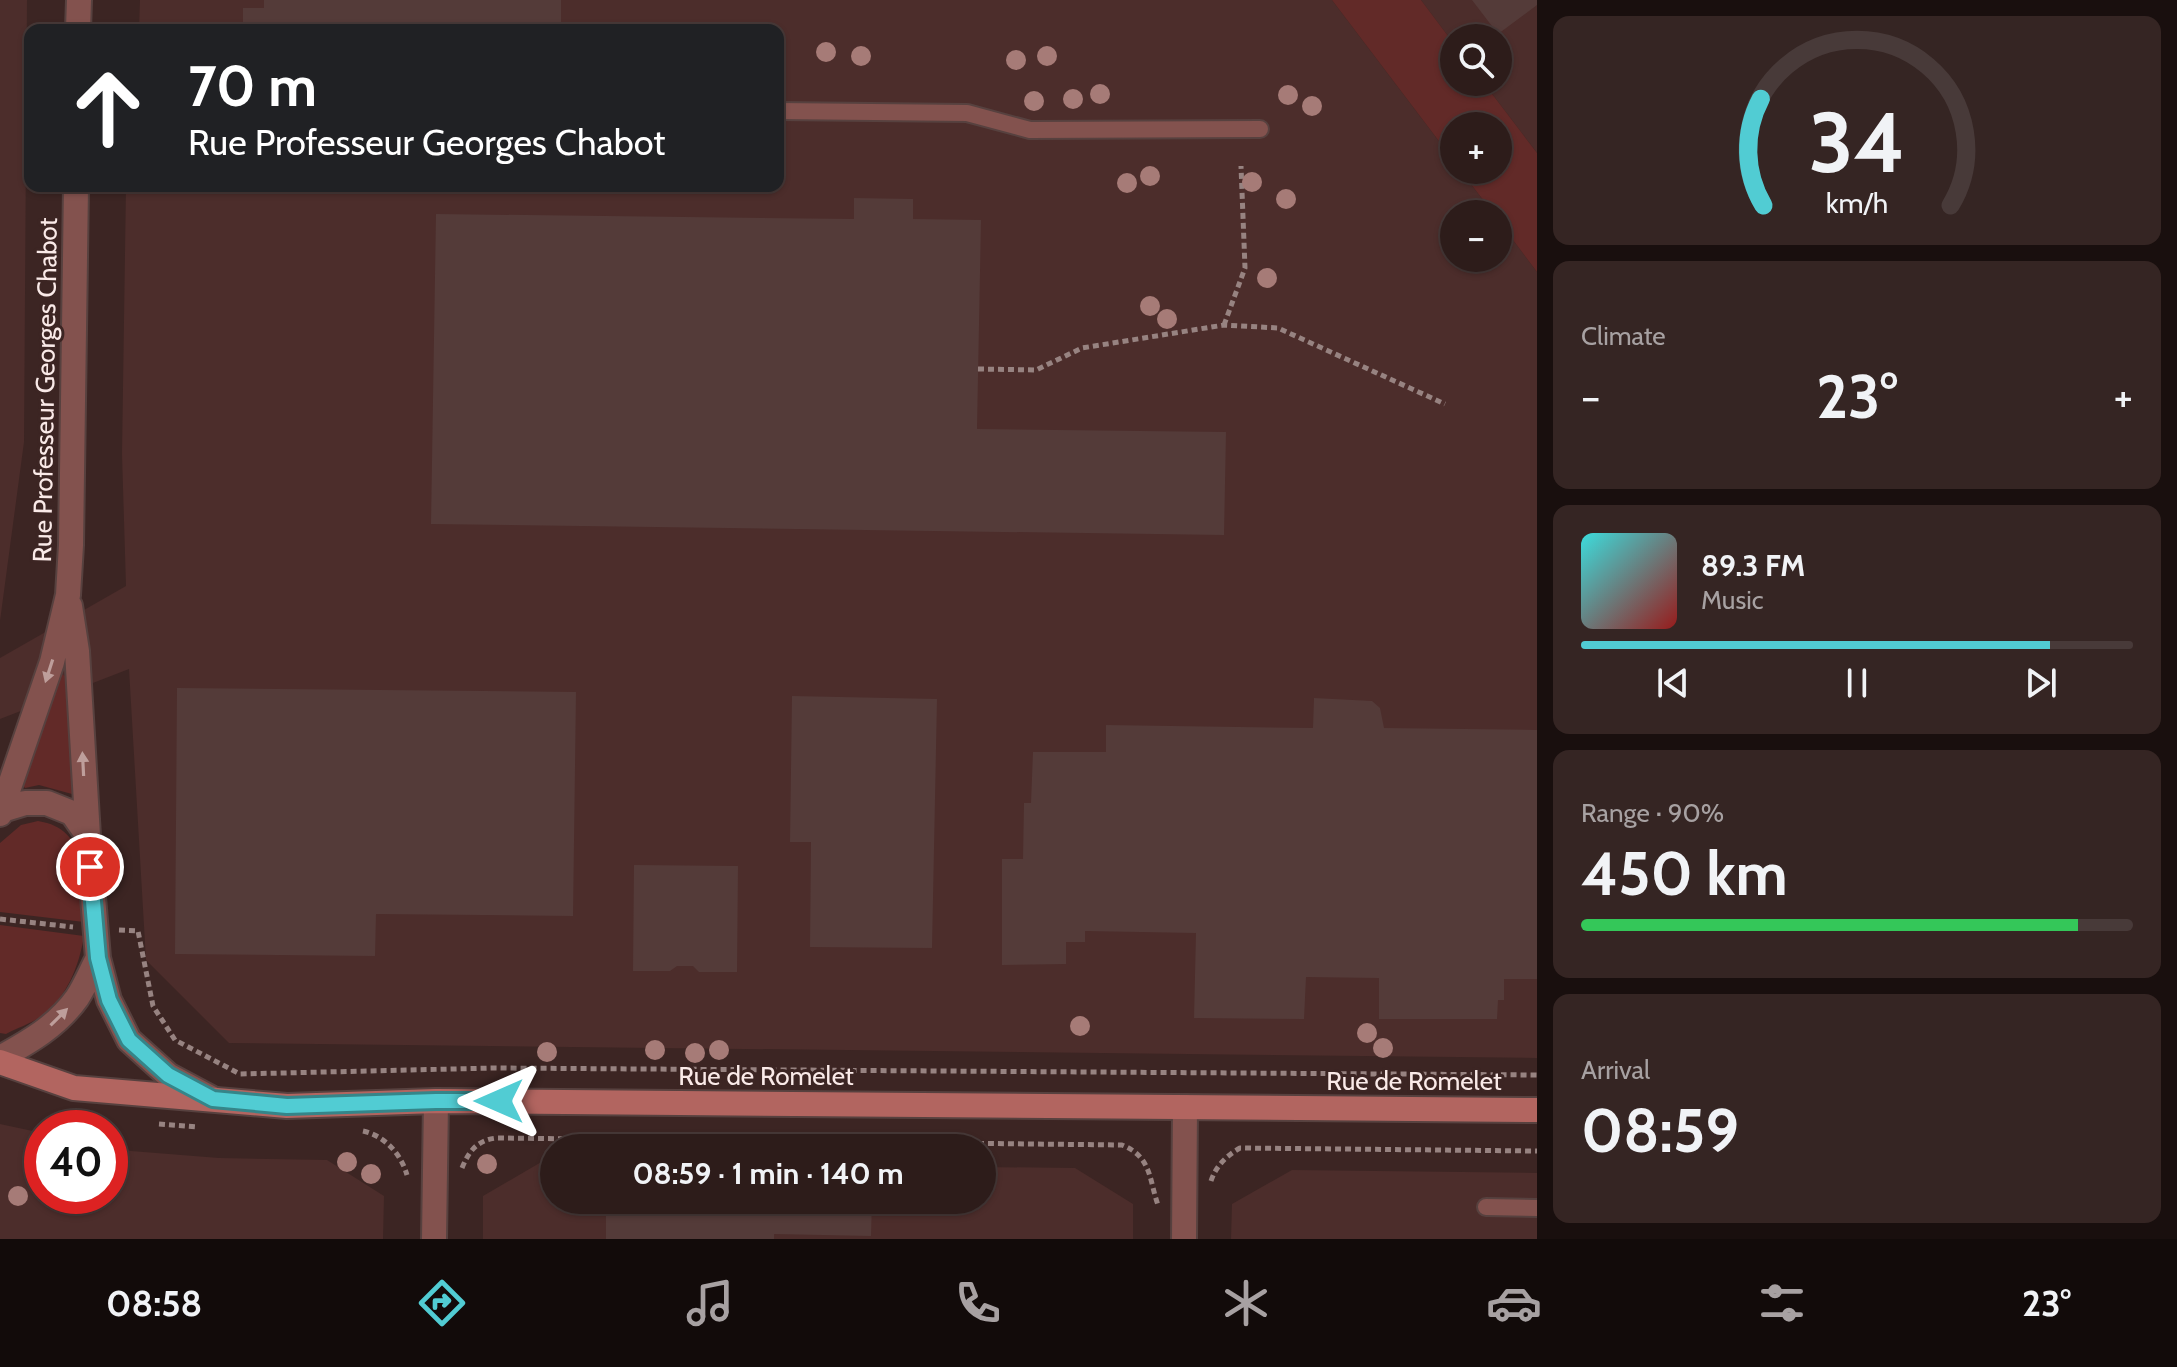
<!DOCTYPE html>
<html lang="en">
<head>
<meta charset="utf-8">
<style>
	:root { --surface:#2d1c1a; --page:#352523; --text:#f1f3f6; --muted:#a7a1a2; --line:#483a39; --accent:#51ccd3 }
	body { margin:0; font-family:Cabin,sans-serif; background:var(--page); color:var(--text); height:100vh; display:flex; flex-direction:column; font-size:30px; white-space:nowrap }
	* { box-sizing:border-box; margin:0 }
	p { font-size:26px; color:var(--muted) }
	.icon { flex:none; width:44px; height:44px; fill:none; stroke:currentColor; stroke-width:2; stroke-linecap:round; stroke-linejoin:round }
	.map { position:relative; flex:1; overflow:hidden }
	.details { display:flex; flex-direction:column; gap:16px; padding:16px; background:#190f0e; width:640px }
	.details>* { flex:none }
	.top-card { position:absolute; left:24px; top:24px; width:760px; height:168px; border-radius:16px; box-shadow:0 2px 6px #0004,0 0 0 2px var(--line); background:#202124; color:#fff; overflow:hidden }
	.controls { position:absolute; left:1440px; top:24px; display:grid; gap:16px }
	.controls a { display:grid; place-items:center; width:72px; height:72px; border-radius:50%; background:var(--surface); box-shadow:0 2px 6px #0004,0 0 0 2px var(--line); font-size:40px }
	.speed { position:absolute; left:24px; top:1110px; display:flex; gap:16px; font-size:40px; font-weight:700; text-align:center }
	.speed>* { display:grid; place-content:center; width:104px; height:104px; border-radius:50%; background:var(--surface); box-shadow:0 2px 6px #0004,0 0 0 2px var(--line); line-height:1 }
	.speed .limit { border:12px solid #d22; background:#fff; color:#111 }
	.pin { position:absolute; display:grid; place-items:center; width:68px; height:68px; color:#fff; margin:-34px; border:4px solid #fff; border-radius:50%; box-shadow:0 2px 8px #0007 }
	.me { position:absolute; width:88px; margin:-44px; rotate:270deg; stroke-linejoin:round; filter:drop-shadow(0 0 6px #0008) }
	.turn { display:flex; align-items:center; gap:28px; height:168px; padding:0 32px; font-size:36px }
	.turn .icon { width:104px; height:104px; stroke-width:2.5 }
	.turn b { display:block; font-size:56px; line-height:68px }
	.big { font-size:60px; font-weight:700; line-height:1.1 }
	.details .widget { flex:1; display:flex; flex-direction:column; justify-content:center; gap:12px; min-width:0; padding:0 28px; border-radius:16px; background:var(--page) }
	.details .dial { align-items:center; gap:0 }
	.dial svg { height:208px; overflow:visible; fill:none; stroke:var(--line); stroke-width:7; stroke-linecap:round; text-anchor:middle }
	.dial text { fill:var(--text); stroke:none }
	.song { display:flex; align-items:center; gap:24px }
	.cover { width:96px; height:96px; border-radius:12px; background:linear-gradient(135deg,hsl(180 70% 55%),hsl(0 70% 35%)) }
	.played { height:8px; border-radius:4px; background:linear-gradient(90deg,var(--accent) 85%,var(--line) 85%) }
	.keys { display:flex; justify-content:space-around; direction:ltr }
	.heat { display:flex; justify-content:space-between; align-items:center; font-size:44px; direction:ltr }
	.charge { height:12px; border-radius:6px; background:linear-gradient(90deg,#34c759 90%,var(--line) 0) }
	.trip { position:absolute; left:540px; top:1134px; width:456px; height:80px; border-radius:40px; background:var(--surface); box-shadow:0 2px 6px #0004,0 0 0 2px var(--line); font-weight:700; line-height:80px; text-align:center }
	.tabs { display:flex; height:128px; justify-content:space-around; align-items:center; background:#120b0a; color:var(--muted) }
	.tabs .icon { width:56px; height:56px }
	.tabs .on { color:var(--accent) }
	.tabs b { font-size:36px; color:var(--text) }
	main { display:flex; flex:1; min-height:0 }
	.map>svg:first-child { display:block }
</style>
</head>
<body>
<main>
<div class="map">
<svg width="1537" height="1239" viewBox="0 0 1537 1239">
	<rect width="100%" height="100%" fill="#3c2523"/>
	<path fill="#4c2d2b" d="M 0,0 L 27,0 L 24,442 L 0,621 Z
		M 140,0 L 1332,0 L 1454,161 L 1454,170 L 1460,170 L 1494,214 L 1454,214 L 1454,258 L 1498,258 L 1498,220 L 1537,272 L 1537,1058 L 229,1043 L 146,960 L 129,669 L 0,719 L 0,658 L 126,586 L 122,454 L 126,186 L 778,186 L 778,30 L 139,30 Z
		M 1421,0 L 1537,0 L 1537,153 L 1483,82 L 1498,82 L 1498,38 L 1454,38 L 1454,44 Z
		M 0,1124 L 42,1133 L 42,1196 L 110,1196 L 110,1147 L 131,1151 L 219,1158 L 327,1160 L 384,1196 L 383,1239 L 0,1239 Z
		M 543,1161 L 554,1162 L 554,1200 L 982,1200 L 982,1167 L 1075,1168 L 1133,1204 L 1133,1239 L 483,1239 L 483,1196 Z
		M 1292,1170 L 1537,1173 L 1537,1239 L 1231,1239 L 1232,1204 Z"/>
	<path fill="#622a28" d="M 1332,0 L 1421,0 L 1454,44 L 1454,82 L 1483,82 L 1537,153 L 1537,272 L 1498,220 L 1498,214 L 1494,214 L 1460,170 L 1498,170 L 1498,126 L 1454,126 L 1454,161 Z
		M 61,674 L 65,676 L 76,791 L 72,794 L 39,785 L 25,788 L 22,784 L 46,719 Z
		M 38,821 C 90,829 82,881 84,922 L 0,912 L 0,843 L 21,825 Z
		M 0,925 L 84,936 C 79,966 67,998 40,1017 C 30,1024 17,1028 6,1034 L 0,1033 Z"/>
	<path fill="#543b39" d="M 264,0 L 561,0 L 561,30 L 243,30 L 243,8 L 264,8 Z
		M 1472,0 L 1537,0 L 1537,5 L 1498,34 Z
		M 854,198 L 913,199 L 913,219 L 981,220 L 977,429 L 1226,432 L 1224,535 L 431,524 L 436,214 L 854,219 Z
		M 177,688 L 576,692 L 573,916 L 376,914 L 375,956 L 175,954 Z
		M 792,696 L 937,699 L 932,948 L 810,947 L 811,842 L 790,842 Z
		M 1314,698 L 1372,701 L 1380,708 L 1384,728 L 1537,730 L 1537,979 L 1504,979 L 1504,1000 L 1498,1000 L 1497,1019 L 1379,1019 L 1379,978 L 1306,977 L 1304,1019 L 1194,1018 L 1196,933 L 1085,931 L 1085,942 L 1066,942 L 1066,964 L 1002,965 L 1002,859 L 1023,859 L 1024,803 L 1031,803 L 1033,752 L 1106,752 L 1106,725 L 1313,728 Z
		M 634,865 L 738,866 L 737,972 L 699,972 L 693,966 L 677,966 L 670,971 L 633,971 Z
		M 606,1200 L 872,1200 L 871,1236 L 774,1234 L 774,1239 L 606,1239 Z"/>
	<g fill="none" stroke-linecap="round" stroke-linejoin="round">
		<g stroke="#57413f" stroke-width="20">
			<path id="lane" d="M 778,111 L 967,113 L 1030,130 L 1260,129
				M 1486,1207 L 1537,1208"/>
		</g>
		<g stroke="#57413f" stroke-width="28">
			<path id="street" d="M 78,30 L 79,0
				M 70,606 L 77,651 L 88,836 L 98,958 L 109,1000 L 129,1040 L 168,1075 L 213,1099
				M 2,810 L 25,803 L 47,803 L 72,813 L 88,836
				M 0,814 L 52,662 L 68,595 L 71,545 L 76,186
				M 0,1058 C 29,1042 57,1026 77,998 C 85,986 91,971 98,958
				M 434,1239 L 436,1101
				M 1184,1239 L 1185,1107"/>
		</g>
		<g stroke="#57413f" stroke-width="28">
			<path id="secondary" d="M 0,1062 L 74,1088 L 287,1106 L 436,1101 L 1537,1110"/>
		</g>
		<path stroke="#978381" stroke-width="5" stroke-dasharray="6 4" stroke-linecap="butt" d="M 1224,325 L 1245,268 L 1241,166
			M 978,369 L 1036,370 L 1082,348 L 1224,325 L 1278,328 L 1445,404
			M 0,919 L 73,927
			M 119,930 L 138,931 L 153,1006 L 175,1040 L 240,1074 L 495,1068 L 1537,1075
			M 159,1124 L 197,1127
			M 363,1131 C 385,1136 401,1154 407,1175
			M 462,1168 C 469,1151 477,1140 497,1138 L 1122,1145 C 1152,1157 1149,1180 1158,1205
			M 1211,1181 C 1216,1166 1226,1156 1240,1148 L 1537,1151"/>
		<use href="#lane" stroke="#83524e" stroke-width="16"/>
		<use href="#street" stroke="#83524e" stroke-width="24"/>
		<use href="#secondary" stroke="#b26560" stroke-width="24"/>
	</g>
	<g fill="#a67b77">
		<circle cx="826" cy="52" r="10"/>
		<circle cx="861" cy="56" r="10"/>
		<circle cx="1047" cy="56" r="10"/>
		<circle cx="1016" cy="60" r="10"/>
		<circle cx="1100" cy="94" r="10"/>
		<circle cx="1288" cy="95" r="10"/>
		<circle cx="1073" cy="99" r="10"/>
		<circle cx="1034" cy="101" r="10"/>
		<circle cx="1312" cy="106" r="10"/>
		<circle cx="1150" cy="176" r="10"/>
		<circle cx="1252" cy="182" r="10"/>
		<circle cx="1127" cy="183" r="10"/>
		<circle cx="1286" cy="199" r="10"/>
		<circle cx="1267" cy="278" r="10"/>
		<circle cx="1150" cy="306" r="10"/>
		<circle cx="1167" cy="319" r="10"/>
		<circle cx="1080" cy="1026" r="10"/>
		<circle cx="1367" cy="1033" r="10"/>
		<circle cx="1383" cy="1048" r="10"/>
		<circle cx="655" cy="1050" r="10"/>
		<circle cx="719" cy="1050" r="10"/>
		<circle cx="547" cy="1052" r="10"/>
		<circle cx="695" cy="1053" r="10"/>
		<circle cx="347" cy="1162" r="10"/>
		<circle cx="487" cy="1164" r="10"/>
		<circle cx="371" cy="1174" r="10"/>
		<circle cx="18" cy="1196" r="10"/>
	</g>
	<defs><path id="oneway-solid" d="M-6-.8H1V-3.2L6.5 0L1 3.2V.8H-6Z" transform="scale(2)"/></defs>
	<g fill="#be9e9b">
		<use href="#oneway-solid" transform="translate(49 671) rotate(108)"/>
		<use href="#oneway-solid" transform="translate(83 764) rotate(-93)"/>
		<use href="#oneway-solid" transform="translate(59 1017) rotate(-45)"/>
	</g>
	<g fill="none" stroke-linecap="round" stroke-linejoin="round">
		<g stroke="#358589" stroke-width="20">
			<path id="route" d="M 90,867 L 98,958 L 109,1000 L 129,1040 L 168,1075 L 213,1099 L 287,1106 L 436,1101 L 499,1101"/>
		</g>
		<use href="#route" stroke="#51ccd3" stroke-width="14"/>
	</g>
	<g text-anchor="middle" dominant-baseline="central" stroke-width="6" stroke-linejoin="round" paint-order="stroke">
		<g font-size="26" fill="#faeae8" stroke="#3c2523">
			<text transform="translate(45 390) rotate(-89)">Rue Professeur Georges Chabot</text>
			<text x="766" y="1076">Rue de Romelet</text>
			<text x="1414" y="1081">Rue de Romelet</text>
		</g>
	</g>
</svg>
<div class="controls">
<a><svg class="icon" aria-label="search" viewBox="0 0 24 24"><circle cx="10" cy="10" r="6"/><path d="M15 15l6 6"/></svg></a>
<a>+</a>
<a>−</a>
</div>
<div class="speed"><div class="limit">40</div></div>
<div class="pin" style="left:90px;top:867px;background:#d93025"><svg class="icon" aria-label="arrive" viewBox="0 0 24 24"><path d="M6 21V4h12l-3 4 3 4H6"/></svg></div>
<svg class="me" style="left:499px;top:1101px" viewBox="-20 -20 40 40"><path d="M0-17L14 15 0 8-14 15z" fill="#51ccd3" stroke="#fff" stroke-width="4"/></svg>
<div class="trip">08:59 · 1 min · 140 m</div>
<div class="top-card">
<div class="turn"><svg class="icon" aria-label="ahead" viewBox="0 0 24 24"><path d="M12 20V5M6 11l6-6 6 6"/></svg><div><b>70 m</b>Rue Professeur Georges Chabot</div></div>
</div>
</div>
<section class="details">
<div class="widget dial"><svg viewBox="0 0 100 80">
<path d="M14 69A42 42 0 1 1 86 69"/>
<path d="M14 69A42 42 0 0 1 13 28" stroke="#51ccd3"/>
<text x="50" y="56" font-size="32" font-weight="700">34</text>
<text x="50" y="72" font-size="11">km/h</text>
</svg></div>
<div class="widget"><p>Climate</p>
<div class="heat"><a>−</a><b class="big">23°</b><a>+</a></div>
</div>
<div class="widget">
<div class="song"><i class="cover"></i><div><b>89.3 FM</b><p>Music</p></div></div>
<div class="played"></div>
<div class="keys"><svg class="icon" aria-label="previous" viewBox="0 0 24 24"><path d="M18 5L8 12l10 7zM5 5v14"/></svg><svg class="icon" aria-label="pause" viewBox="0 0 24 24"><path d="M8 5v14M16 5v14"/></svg><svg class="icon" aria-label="next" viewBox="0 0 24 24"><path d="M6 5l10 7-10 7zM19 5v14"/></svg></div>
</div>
<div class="widget"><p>Range · 90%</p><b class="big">450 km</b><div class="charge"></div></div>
<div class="widget"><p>Arrival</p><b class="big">08:59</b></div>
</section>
</main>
<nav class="tabs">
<b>08:58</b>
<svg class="icon on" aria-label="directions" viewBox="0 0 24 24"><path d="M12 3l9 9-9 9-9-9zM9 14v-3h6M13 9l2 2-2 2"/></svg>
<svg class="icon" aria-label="music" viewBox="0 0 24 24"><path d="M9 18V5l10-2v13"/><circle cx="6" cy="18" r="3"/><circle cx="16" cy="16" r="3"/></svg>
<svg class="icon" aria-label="phone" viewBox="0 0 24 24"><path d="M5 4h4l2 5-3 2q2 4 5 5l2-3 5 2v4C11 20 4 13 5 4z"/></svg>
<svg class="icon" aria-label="climate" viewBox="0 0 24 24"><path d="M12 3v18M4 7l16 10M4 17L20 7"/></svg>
<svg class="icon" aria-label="car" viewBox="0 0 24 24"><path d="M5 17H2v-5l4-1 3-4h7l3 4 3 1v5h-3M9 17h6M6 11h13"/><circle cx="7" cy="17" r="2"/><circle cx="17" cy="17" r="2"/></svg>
<svg class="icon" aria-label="filters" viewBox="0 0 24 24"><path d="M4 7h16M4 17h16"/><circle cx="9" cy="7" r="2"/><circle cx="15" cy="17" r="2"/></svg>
<b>23°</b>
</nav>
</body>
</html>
